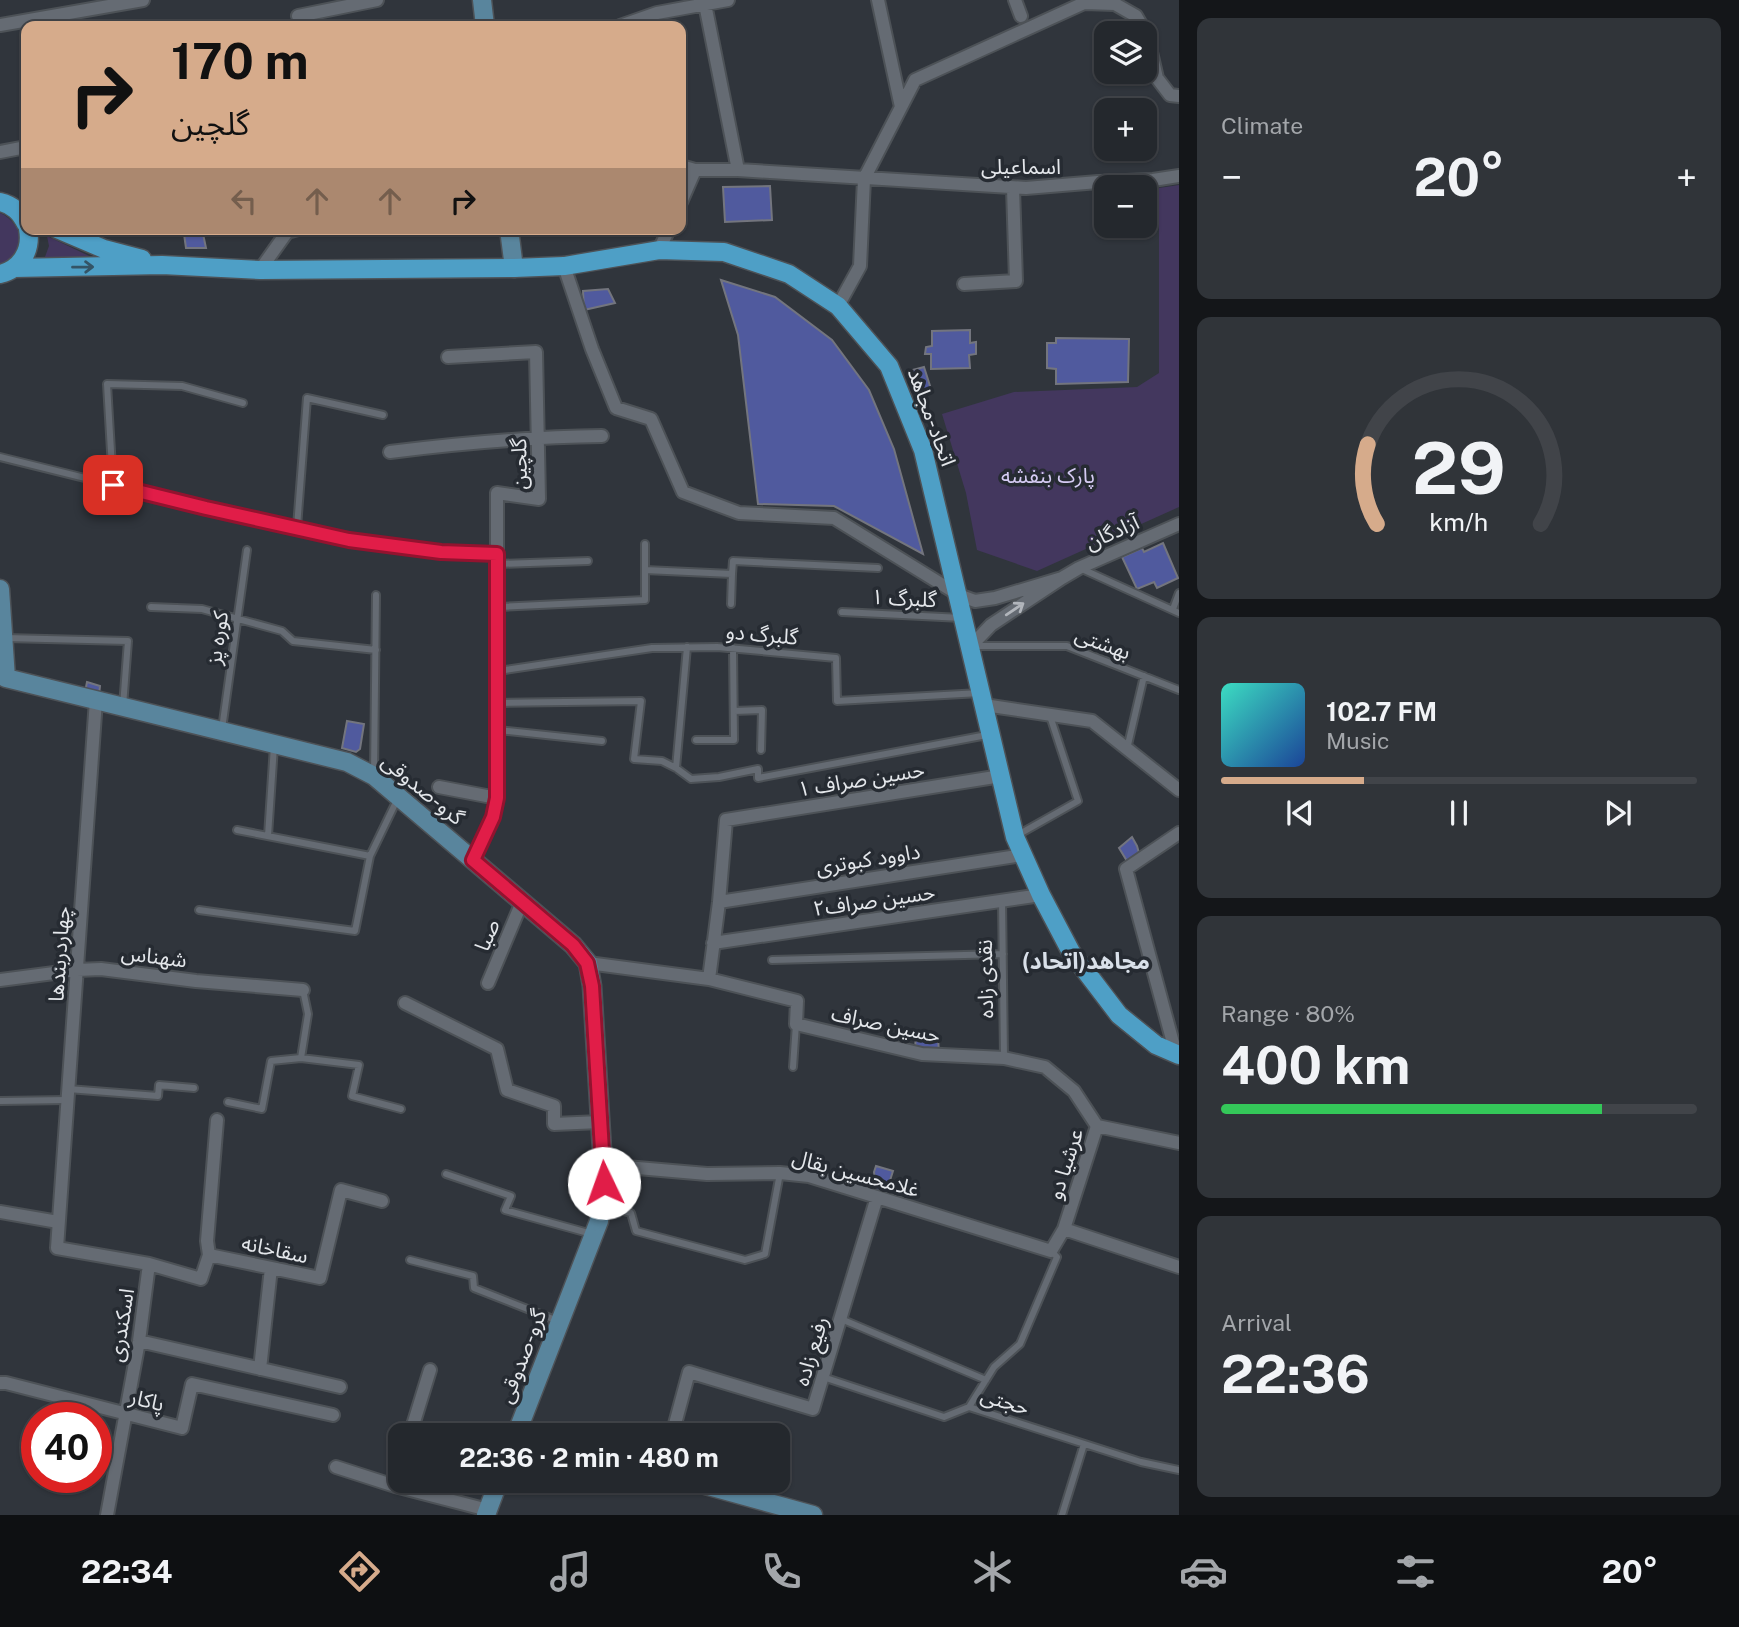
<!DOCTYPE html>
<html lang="en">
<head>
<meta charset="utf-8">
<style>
	:root { --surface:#24282d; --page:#303439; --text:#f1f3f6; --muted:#a3a6aa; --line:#414449; --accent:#d6ab8b }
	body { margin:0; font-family:"Public Sans","Noto Sans Arabic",sans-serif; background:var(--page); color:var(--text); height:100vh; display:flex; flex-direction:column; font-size:26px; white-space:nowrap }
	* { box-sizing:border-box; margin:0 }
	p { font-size:23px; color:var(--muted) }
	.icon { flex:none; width:38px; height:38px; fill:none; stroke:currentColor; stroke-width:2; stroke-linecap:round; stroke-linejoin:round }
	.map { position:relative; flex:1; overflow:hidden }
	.sheet { display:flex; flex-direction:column; gap:18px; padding:18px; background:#141619; width:560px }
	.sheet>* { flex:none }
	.banner { position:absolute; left:21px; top:21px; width:665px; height:214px; border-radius:14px; box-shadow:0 2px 5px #0004,0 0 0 2px var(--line); background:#d6ab8b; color:#111; overflow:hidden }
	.buttons { position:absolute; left:1094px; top:21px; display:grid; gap:14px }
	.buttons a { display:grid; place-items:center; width:63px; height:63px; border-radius:14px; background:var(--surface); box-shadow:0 2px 5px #0004,0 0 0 2px var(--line); font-size:35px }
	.speed { position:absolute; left:21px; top:1402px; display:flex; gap:14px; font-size:35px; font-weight:700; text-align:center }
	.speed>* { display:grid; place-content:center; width:91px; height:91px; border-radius:50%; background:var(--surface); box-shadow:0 2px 5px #0004,0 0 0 2px var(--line); line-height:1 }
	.speed .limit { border:10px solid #d22; background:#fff; color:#111 }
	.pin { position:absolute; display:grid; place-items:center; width:60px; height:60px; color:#fff; margin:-30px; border-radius:14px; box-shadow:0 4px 10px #0006 }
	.me { position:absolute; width:77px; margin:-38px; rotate:357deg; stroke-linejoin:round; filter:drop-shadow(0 0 5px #0008) }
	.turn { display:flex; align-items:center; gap:24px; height:147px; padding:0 35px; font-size:32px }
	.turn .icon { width:91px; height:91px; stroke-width:2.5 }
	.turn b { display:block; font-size:49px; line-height:60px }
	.lanes { display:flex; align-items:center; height:66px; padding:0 35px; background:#0003; justify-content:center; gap:35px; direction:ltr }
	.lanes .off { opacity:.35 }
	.big { font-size:52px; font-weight:700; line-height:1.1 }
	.sheet .widget { flex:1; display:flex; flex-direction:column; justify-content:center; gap:10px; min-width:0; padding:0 24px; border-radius:14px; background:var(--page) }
	.sheet .dial { align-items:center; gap:0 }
	.dial svg { height:182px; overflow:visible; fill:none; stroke:var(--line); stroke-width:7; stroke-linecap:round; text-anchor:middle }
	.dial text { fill:var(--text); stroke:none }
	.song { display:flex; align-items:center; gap:21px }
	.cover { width:84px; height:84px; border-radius:10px; background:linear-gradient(135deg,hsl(170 70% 55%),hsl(220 70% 35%)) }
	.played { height:7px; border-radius:4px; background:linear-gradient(90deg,var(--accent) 30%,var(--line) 30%) }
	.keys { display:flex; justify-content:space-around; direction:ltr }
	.heat { display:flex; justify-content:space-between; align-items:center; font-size:38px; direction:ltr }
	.charge { height:10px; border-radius:5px; background:linear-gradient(90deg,#34c759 80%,var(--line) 0) }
	.trip { position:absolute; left:388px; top:1423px; width:402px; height:70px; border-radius:14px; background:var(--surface); box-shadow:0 2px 5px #0004,0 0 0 2px var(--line); font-weight:700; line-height:70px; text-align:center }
	.tab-bar { display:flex; height:112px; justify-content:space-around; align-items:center; background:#0e1012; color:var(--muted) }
	.tab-bar .icon { width:49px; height:49px }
	.tab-bar .active { color:var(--accent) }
	.tab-bar b { font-size:32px; color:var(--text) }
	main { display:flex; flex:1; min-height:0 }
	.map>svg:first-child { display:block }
</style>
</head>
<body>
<main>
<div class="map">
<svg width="1179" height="1515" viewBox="0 0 1179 1515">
	<rect width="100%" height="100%" fill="#30353c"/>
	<path fill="#43375e" d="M 1179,185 L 1179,507 L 1037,571 L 977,550 L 966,493 L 942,414 L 1014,392 L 1137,387 L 1159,373 L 1159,188 Z
		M 0,213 C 25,224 28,256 0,264 Z
		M 47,236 L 102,262 L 42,265 L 49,246 Z"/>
	<path fill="#505a9e" stroke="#73757e" stroke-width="2" d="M 770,186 L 772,220 L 725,222 L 723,187 Z
		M 195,229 L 202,229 L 206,248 L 186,248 L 184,234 Z
		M 721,280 L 775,297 L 832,340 L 869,390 L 894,449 L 923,554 L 834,506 L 758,504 L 738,335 Z
		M 608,289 L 615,303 L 584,310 L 583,291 Z
		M 970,330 L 970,343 L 976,342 L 976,354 L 969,355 L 970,368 L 931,369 L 931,354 L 925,354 L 926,347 L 932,346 L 932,331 Z
		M 1056,338 L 1129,339 L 1128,382 L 1056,384 L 1056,369 L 1047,368 L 1047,343 L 1056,343 Z
		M 924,367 L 931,389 L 919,394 L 909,371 Z
		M 1163,543 L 1178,578 L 1157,588 L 1154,582 L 1137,589 L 1122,557 L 1142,548 L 1144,552 Z
		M 87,682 L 100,686 L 99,695 L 85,692 Z
		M 347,721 L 364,724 L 360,749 L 356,752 L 342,748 Z
		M 1132,837 L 1137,846 L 1139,853 L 1127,861 L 1119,848 Z
		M 916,1032 L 938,1035 L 939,1055 L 915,1051 Z
		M 876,1166 L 893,1171 L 886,1193 L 882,1197 L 868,1197 L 875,1179 L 874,1172 Z"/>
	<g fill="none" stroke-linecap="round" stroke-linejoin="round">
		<g stroke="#4d5257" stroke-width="10">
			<path id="lane" d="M 0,457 L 206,508 L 349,539 L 441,552 L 497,554
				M 113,485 L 107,384 L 182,386 L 243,403
				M 297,527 L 307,398 L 383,415
				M 497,564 L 588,561
				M 1082,569 L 1179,613
				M 645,570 L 732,574 L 731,604
				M 732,574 L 733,561 L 878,568
				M 151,607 L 202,609 L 282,631 L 293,641 L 376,650
				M 498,607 L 645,600 L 645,544
				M 1173,609 L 1179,593
				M 842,612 L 962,618
				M 5,638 L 128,641 L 123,706
				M 972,646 L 1067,646 L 1179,690
				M 498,671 L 652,648 L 717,647 L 836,658 L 837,701 L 980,693
				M 498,703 L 641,701 L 634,759 L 662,761 L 676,768 L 691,779 L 719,777 L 758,769 L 758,778 L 987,735
				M 734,711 L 762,710 L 761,750
				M 222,729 L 247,550
				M 498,730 L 602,741
				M 696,740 L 734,740 L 733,648
				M 1127,749 L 1144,676
				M 676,768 L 687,647
				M 374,774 L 376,595
				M 237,830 L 370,856
				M 268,836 L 274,746
				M 1016,836 L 1078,801 L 1050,716
				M 1002,900 L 1004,1058
				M 199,910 L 355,931 L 370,856 L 397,800
				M 772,960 L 1003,954
				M 303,990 L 308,1014 L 301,1058 L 359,1065 L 352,1096 L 401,1109
				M 793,1067 L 796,1024
				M 68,1089 L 158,1096 L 159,1085 L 194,1088
				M 0,1101 L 67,1100
				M 228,1102 L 262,1109 L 271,1061 L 301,1058
				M 446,1174 L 511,1196 L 505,1210 L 592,1234
				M 603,1206 L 631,1213 L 636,1231 L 745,1260 L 765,1254 L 780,1173
				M 410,1260 L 473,1276 L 474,1288 L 558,1321
				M 841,1319 L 986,1380
				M 823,1377 L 944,1417 L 969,1407 L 1141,1462 L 1179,1470
				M 969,1407 L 994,1367 L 1020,1344 L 1057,1257 L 1051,1251
				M 1062,1515 L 1084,1444"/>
		</g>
		<g stroke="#4d5257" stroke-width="16">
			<path id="street" d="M 878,0 L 901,107
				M 1015,0 L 1021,16
				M 705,4 L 738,170
				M 298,16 L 377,0
				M 0,25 L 143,0
				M 620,26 L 657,13 L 728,0
				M 0,152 L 26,147
				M 681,166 L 695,170
				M 681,202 L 695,170 L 738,170 L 1026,188 L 1098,182 L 1153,180 L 1179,176
				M 659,250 L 669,229
				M 564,266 L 592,349 L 616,408 L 651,419 L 683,492 L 739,513 L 834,518 L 959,595 L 975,601 L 995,598 L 1062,578
				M 260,270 L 287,232 L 298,229
				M 964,284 L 1016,281 L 1013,188
				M 838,306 L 860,266 L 864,179 L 915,80 L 1084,3 L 1115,4 L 1136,16 L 1147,35 L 1157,78 L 1170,95 L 1179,96
				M 448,357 L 536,352 L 539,499 L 497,493 L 497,798 L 493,817 L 473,860
				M 390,452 C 461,443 531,437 602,436
				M 971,646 L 991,625 L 1062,578 L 1079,568 L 1179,524
				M 96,700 L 57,1248 L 149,1264 L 201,1279 L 209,1255 L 320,1278 L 341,1190 L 382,1201
				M 984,705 L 1092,721 L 1179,790
				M 439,787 L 497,798
				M 719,902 L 1023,855
				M 713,943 L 1041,895
				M 588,963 L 709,979 L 719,902 L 726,820 L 1001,776
				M 709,979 L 797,1001 L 796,1024 L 922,1054 L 1004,1058 L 1045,1067 L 1074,1091 L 1097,1126
				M 0,980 L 77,970 L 101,969 L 196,981 L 303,990
				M 488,983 L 522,902
				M 405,1003 L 497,1049 L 507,1090 L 554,1106 L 554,1124 L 600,1122
				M 1176,1054 L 1126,869 L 1179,833
				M 603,1165 L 707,1174 L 780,1173 L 809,1176 L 1051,1251 L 1064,1229 L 1097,1126 L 1179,1143
				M 0,1212 L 58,1222
				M 1064,1229 L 1179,1267
				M 209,1255 L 207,1241 L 217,1120
				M 139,1341 L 340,1387
				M 260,1369 L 271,1268
				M 0,1383 L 6,1383 L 182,1428 L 192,1384 L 333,1415
				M 410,1435 L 430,1370
				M 672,1435 L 689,1372 L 813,1409 L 877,1197
				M 336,1467 L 395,1486 L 488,1510
				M 395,1486 L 401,1465
				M 107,1515 L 139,1341 L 149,1264"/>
		</g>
		<g stroke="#4d5257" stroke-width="21">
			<path id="secondary" d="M 482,0 L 485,26
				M 509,229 L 514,268
				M 0,589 L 6,678 L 347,762 L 374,776 L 573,945 L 588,963 L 592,986 L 604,1183 L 599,1221 L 516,1435
				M 687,1480 L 813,1515
				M 486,1515 L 499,1480"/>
		</g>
		<g stroke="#4d5257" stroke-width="21">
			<path id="primary" d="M 0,202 C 13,205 20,212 26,224
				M 57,229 L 104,249 L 142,259
				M 14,268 L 162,265 L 260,270 L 514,268 L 564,266 L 659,250 L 724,252 L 789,274 L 838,306 L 889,366 L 923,450 L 1015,837 L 1041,895 L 1071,952 L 1119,1015 L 1156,1045 L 1179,1055
				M 0,274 C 21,269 32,250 28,229"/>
		</g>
		<use href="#lane" stroke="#656b73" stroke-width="6"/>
		<use href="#street" stroke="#656b73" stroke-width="12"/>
		<use href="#secondary" stroke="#59859d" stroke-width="18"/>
		<use href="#primary" stroke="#4e9fc6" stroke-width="18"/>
	</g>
	<defs><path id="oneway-shaft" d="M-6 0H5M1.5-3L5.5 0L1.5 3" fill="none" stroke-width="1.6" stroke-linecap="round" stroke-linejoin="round" transform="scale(1.75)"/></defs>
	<use stroke="#345466" href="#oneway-shaft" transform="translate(83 267) rotate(-1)"/>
	<use stroke="#b1b5bb" href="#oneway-shaft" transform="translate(1015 609) rotate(-34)"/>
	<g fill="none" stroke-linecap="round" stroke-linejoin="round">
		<g stroke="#92132f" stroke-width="18">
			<path id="route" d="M 113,485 L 206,508 L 349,540 L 441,552 L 497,554 L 497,798 L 493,817 L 473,860 L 573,945 L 587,963 L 592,986 L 604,1183"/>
		</g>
		<use href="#route" stroke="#e11d48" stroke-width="12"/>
	</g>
	<g text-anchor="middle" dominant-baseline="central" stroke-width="7" stroke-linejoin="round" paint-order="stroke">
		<g font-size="21" fill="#e4e7eb" stroke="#262b32">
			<text x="1021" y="166">اسماعیلی</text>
			<text transform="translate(932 417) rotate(70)">اتحاد-مجاهد</text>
			<text transform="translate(519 464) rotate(-91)">گلچین</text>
			<text transform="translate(1112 532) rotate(-24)">آزادگان</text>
			<text transform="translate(904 598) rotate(3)">گلبرگ ۱</text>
			<text transform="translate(762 634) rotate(5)">گلبرگ دو</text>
			<text transform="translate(217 638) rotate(-82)">کوره پز</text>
			<text transform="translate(1103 643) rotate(20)">بهشتی</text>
			<text transform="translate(861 779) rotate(-9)">حسین صراف ۱</text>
			<text transform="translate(423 789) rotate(39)">گرو-صدوقی</text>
			<text transform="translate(868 859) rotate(-9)">داوود کبوتری</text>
			<text transform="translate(874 900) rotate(-8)">حسین صراف۲</text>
			<text transform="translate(487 935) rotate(-67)">صبا</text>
			<text transform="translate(59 954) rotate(-86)">چهاردربندها</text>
			<text transform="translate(154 956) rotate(7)">شهناس</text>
			<text transform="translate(985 979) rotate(-91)">نقدی زاده</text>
			<text transform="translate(886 1024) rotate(12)">حسین صراف</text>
			<text transform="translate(1065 1164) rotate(-72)">عرشیا دو</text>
			<text transform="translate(856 1173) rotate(15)">غلامحسین بقال</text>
			<text transform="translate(275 1249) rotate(12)">سقاخانه</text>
			<text transform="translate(121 1325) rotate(-81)">اسکندری</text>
			<text transform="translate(811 1351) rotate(-73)">رفیع زاده</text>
			<text transform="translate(522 1356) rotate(-69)">گرو-صدوقی</text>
			<text transform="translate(147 1400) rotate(14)">پاکار</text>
			<text transform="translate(1005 1401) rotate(17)">حجتی</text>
		</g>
		<g font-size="21" fill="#d5cbf3" stroke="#262b32">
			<text x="1048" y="475">پارک بنفشه</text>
		</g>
		<g font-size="23" font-weight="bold" fill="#d9e0e9" stroke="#262b32">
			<text x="1086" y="960">مجاهد(اتحاد)</text>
		</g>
	</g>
</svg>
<div class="buttons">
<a><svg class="icon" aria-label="layers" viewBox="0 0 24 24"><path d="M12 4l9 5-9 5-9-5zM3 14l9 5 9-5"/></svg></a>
<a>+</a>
<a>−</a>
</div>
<div class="speed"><div class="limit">40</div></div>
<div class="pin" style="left:113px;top:485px;background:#d93025"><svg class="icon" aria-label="arrive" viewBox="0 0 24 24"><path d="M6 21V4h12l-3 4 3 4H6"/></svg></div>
<svg class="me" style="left:604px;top:1183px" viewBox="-20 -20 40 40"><circle r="19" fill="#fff"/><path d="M0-13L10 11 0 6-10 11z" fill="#e11d48"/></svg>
<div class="trip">22:36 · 2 min · 480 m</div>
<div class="banner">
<div class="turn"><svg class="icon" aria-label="right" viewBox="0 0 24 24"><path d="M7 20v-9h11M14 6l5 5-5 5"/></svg><div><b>170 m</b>گلچین</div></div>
<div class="lanes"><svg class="icon off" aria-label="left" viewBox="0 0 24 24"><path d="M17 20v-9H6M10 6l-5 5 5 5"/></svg><svg class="icon off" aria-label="ahead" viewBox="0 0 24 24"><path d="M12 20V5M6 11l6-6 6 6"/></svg><svg class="icon off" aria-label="ahead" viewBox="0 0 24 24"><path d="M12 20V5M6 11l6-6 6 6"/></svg><svg class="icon" aria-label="right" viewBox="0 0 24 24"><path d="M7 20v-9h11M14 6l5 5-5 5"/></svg></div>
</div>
</div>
<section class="sheet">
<div class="widget"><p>Climate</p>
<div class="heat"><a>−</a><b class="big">20°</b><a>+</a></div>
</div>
<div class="widget dial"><svg viewBox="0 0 100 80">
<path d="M14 69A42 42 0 1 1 86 69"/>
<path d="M14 69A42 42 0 0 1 10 34" stroke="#d6ab8b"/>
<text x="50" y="56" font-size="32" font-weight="700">29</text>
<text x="50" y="72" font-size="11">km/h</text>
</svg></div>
<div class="widget">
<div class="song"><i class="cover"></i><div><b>102.7 FM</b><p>Music</p></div></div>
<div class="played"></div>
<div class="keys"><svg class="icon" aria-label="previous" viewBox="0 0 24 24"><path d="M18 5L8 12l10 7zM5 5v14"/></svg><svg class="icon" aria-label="pause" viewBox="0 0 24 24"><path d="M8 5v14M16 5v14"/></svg><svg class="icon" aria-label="next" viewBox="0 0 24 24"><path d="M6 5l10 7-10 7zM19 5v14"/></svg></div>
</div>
<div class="widget"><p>Range · 80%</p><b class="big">400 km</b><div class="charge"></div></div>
<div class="widget"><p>Arrival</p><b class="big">22:36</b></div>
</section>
</main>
<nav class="tab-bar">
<b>22:34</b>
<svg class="icon active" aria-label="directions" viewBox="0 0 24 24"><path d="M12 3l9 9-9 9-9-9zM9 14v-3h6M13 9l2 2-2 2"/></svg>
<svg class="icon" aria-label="music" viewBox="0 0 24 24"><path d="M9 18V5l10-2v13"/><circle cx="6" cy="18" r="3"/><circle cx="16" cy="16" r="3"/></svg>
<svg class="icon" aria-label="phone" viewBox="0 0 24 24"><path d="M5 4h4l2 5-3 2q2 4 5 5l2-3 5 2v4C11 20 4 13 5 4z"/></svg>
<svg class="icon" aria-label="climate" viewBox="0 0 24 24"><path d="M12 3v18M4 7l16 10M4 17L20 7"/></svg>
<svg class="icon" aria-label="car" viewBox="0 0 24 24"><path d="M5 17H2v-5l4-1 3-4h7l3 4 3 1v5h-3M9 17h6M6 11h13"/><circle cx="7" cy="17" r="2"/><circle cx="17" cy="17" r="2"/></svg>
<svg class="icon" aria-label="filters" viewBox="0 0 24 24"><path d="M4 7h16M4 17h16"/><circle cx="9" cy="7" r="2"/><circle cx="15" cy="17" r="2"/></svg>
<b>20°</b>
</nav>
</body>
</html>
